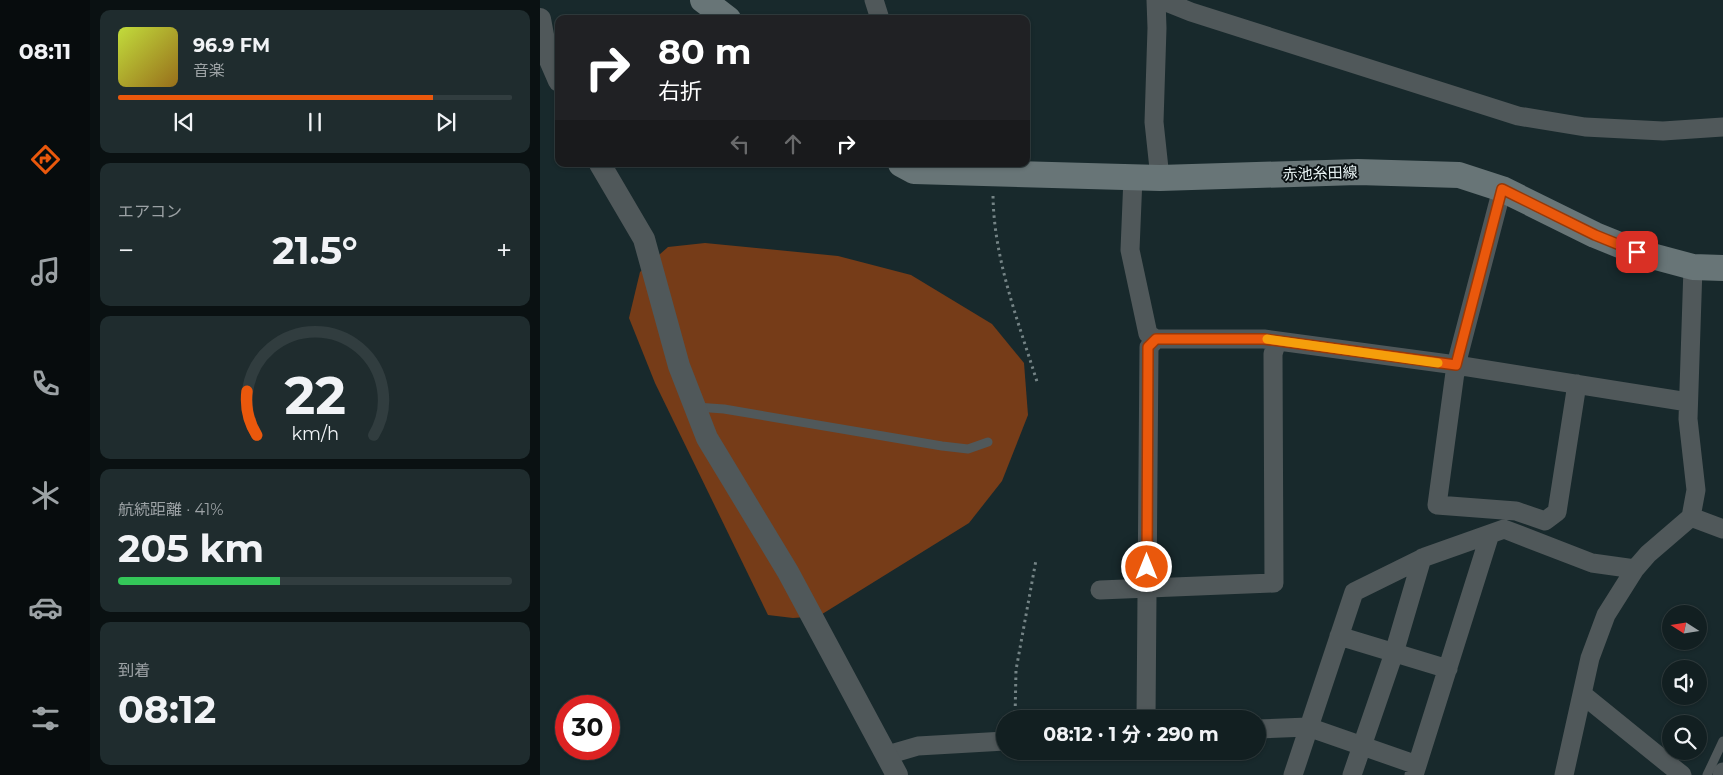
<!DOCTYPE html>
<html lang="ja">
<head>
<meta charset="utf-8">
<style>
	:root { --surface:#121f21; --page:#1f2c2e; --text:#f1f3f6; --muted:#9ca2a5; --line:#313d3f; --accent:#ea580c }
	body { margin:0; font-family:Montserrat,"Noto Sans JP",sans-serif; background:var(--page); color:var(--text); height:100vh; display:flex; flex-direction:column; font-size:19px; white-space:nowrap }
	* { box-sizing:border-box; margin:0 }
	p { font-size:16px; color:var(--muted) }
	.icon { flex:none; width:28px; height:28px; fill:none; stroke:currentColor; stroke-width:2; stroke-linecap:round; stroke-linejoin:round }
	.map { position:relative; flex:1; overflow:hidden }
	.side { display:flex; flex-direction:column; gap:10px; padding:10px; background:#0a1112; width:450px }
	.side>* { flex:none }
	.guide { position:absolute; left:15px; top:15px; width:475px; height:152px; border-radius:10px; box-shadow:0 1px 4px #0004,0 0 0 1px var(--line); background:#202124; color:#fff; overflow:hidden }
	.needle { width:32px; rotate:282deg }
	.tools { position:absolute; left:1122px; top:605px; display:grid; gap:10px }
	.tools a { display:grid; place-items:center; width:45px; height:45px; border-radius:50%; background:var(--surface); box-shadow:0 1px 4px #0004,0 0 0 1px var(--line); font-size:25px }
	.speed { position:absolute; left:15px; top:695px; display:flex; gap:10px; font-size:25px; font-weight:700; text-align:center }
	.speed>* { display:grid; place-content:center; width:65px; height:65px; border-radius:50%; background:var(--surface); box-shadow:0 1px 4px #0004,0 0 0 1px var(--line); line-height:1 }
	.speed .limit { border:8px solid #d22; background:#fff; color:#111 }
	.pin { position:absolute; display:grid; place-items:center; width:42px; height:42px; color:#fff; margin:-21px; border-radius:10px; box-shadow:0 2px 8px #0006 }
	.me { position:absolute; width:55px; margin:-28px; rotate:0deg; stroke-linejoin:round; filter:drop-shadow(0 0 4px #0008) }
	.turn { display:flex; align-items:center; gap:18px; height:105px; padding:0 20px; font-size:22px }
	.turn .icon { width:65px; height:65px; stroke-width:2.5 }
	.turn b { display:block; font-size:35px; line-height:42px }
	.lanes { display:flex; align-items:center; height:48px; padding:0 20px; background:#0003; justify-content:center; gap:25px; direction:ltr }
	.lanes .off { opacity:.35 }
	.big { font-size:38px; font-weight:700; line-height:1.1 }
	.side .card { flex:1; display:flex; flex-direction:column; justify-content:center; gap:8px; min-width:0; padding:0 18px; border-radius:10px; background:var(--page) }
	.side .dial { align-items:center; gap:0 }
	.dial svg { height:130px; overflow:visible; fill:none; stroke:var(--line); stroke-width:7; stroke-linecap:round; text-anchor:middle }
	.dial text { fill:var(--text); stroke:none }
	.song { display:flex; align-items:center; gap:15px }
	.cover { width:60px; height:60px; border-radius:8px; background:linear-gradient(135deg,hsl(70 70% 55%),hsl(40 70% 35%)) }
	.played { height:5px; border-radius:2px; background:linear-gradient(90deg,var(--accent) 80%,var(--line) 80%) }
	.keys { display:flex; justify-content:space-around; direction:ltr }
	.heat { display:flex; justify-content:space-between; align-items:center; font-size:28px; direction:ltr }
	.charge { height:8px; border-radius:4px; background:linear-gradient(90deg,#34c759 41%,var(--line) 0) }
	.trip { position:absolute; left:456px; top:710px; width:270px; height:50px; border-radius:25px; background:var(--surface); box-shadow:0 1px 4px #0004,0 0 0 1px var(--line); font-weight:700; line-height:50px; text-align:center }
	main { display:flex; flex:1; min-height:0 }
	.tabs { display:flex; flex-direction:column; width:90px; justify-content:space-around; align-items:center; background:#070c0d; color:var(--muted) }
	.tabs .icon { width:35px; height:35px }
	.tabs .selected { color:var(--accent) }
	.tabs b { font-size:22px; color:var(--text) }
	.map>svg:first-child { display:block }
</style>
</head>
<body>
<main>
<nav class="tabs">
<b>08:11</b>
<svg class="icon selected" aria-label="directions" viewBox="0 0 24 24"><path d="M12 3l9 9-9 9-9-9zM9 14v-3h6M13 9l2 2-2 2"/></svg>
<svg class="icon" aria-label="music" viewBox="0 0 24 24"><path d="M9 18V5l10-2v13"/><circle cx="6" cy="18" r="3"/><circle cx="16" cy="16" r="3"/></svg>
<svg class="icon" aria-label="phone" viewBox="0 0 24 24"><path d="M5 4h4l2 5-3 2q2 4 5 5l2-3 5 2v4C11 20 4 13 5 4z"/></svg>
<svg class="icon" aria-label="climate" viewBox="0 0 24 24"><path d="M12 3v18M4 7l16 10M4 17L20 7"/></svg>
<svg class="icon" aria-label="car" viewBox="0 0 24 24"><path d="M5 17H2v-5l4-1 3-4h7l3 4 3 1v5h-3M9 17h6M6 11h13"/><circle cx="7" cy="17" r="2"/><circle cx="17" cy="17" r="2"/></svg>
<svg class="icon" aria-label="filters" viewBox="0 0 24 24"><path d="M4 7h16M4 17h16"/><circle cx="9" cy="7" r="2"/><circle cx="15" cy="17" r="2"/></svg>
</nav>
<section class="side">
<div class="card">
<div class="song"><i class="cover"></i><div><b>96.9 FM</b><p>音楽</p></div></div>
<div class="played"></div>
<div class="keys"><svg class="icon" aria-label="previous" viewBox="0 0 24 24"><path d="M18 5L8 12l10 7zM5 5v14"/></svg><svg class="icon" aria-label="pause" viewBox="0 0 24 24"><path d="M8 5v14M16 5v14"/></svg><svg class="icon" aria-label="next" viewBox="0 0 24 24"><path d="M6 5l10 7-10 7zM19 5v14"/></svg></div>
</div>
<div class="card"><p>エアコン</p>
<div class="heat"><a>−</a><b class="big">21.5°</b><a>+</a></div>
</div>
<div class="card dial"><svg viewBox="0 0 100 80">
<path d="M14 69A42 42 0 1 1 86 69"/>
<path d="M14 69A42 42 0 0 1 8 42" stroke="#ea580c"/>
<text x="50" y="56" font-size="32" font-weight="700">22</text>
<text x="50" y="72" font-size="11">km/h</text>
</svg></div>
<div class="card"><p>航続距離 · 41%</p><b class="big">205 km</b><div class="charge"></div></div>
<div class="card"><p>到着</p><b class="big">08:12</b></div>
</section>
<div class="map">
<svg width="1183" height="775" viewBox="0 0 1183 775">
	<rect width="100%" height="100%" fill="#18292c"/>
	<path fill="#763c18" d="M 165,243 L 298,256 L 371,275 L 452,324 L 484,363 L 488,415 L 462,481 L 429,523 L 279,616 L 253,618 L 228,615 L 115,383 L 89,318 L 100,272 L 128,247 Z"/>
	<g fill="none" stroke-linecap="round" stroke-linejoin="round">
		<path stroke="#758486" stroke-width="3" stroke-dasharray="2.5 4" stroke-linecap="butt" d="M 453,196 C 454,261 479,323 498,385
			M 475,719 L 476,670 L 496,560"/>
		<path stroke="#50585a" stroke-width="9" d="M 156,407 L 184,409 L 402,446 L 428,449 L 448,442
			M 1167,775 L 1183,741"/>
		<path stroke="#50585a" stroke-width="19" d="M 334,0 L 340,19
			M 616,0 L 617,28 L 614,122 L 620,178
			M 621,0 L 651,12 L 978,116 L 1045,127 L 1123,131 L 1183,127
			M 593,177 L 590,250 L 608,334 L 616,339
			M 962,189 L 916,365 L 897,505 L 976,511 L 1005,521 L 1017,512 L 1037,384
			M 1151,517 L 1183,529
			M 560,590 L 734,583 L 733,354 L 737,341
			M 799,636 L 908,669
			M 1042,694 L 1142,775
			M 606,719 L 609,347 L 616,339 L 724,339 L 916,365 L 1148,402
			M 718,729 L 768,727 L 877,765
			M 347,755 L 378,746 L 465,741
			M 753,775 L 814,592 L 885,557 L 964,529 L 1052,563 L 1095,569
			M 812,775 L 854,653 L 882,558
			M 874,775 L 950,534
			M 1024,775 L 1050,658 L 1066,615 L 1095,569 L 1108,554 L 1151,517 L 1156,490 L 1148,419 L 1153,267
			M 1182,775 L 1183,772"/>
		<path stroke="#50585a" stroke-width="22" d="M 0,19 L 6,51 L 19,81
			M 60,164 L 104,239 L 139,366 L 167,438 L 248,572 L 357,775"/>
		<path stroke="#687577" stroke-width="26" d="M 163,0 L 188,19
			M 361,164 L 374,171 L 620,178 L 818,172 L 919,175 L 962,189 L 1055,235 L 1097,252 L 1153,267 L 1183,268"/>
	</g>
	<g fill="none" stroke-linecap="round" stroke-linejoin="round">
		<g stroke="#983908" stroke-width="12">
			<path id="route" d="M 607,567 L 608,347 L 616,339 L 724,339 L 916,365 L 962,189 L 1055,235 L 1097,252"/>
		</g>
		<use href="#route" stroke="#ea580c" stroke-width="9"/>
		<path stroke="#f59e0b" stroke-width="9" d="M 727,339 L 898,363"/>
	</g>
	<g text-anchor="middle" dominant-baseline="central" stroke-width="4" stroke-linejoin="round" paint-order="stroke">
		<g font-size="15" fill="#e9f4f5" stroke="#091012">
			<text transform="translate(780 173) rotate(-2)">赤池糸田線</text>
		</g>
	</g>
</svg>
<div class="tools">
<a><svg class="needle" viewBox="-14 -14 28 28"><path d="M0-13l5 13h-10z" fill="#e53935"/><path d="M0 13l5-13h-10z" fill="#9ca2a5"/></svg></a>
<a><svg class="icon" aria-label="sound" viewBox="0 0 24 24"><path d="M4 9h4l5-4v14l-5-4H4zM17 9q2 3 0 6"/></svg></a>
<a><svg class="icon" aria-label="search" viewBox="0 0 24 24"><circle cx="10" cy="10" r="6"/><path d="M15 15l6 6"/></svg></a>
</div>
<div class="speed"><div class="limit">30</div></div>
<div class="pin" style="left:1097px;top:252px;background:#d93025"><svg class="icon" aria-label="arrive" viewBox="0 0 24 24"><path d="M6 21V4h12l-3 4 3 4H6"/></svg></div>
<svg class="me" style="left:607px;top:567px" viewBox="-20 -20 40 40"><circle r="17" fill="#ea580c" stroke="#fff" stroke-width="3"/><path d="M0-11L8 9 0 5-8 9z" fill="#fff"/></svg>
<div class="trip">08:12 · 1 分 · 290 m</div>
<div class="guide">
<div class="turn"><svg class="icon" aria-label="right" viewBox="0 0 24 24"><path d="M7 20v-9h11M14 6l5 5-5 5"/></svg><div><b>80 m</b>右折</div></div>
<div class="lanes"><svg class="icon off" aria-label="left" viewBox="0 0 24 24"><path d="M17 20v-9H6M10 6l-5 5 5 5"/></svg><svg class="icon off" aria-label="ahead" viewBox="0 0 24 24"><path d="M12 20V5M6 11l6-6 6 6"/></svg><svg class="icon" aria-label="right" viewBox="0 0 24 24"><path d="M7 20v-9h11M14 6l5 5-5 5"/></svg></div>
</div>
</div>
</main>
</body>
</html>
